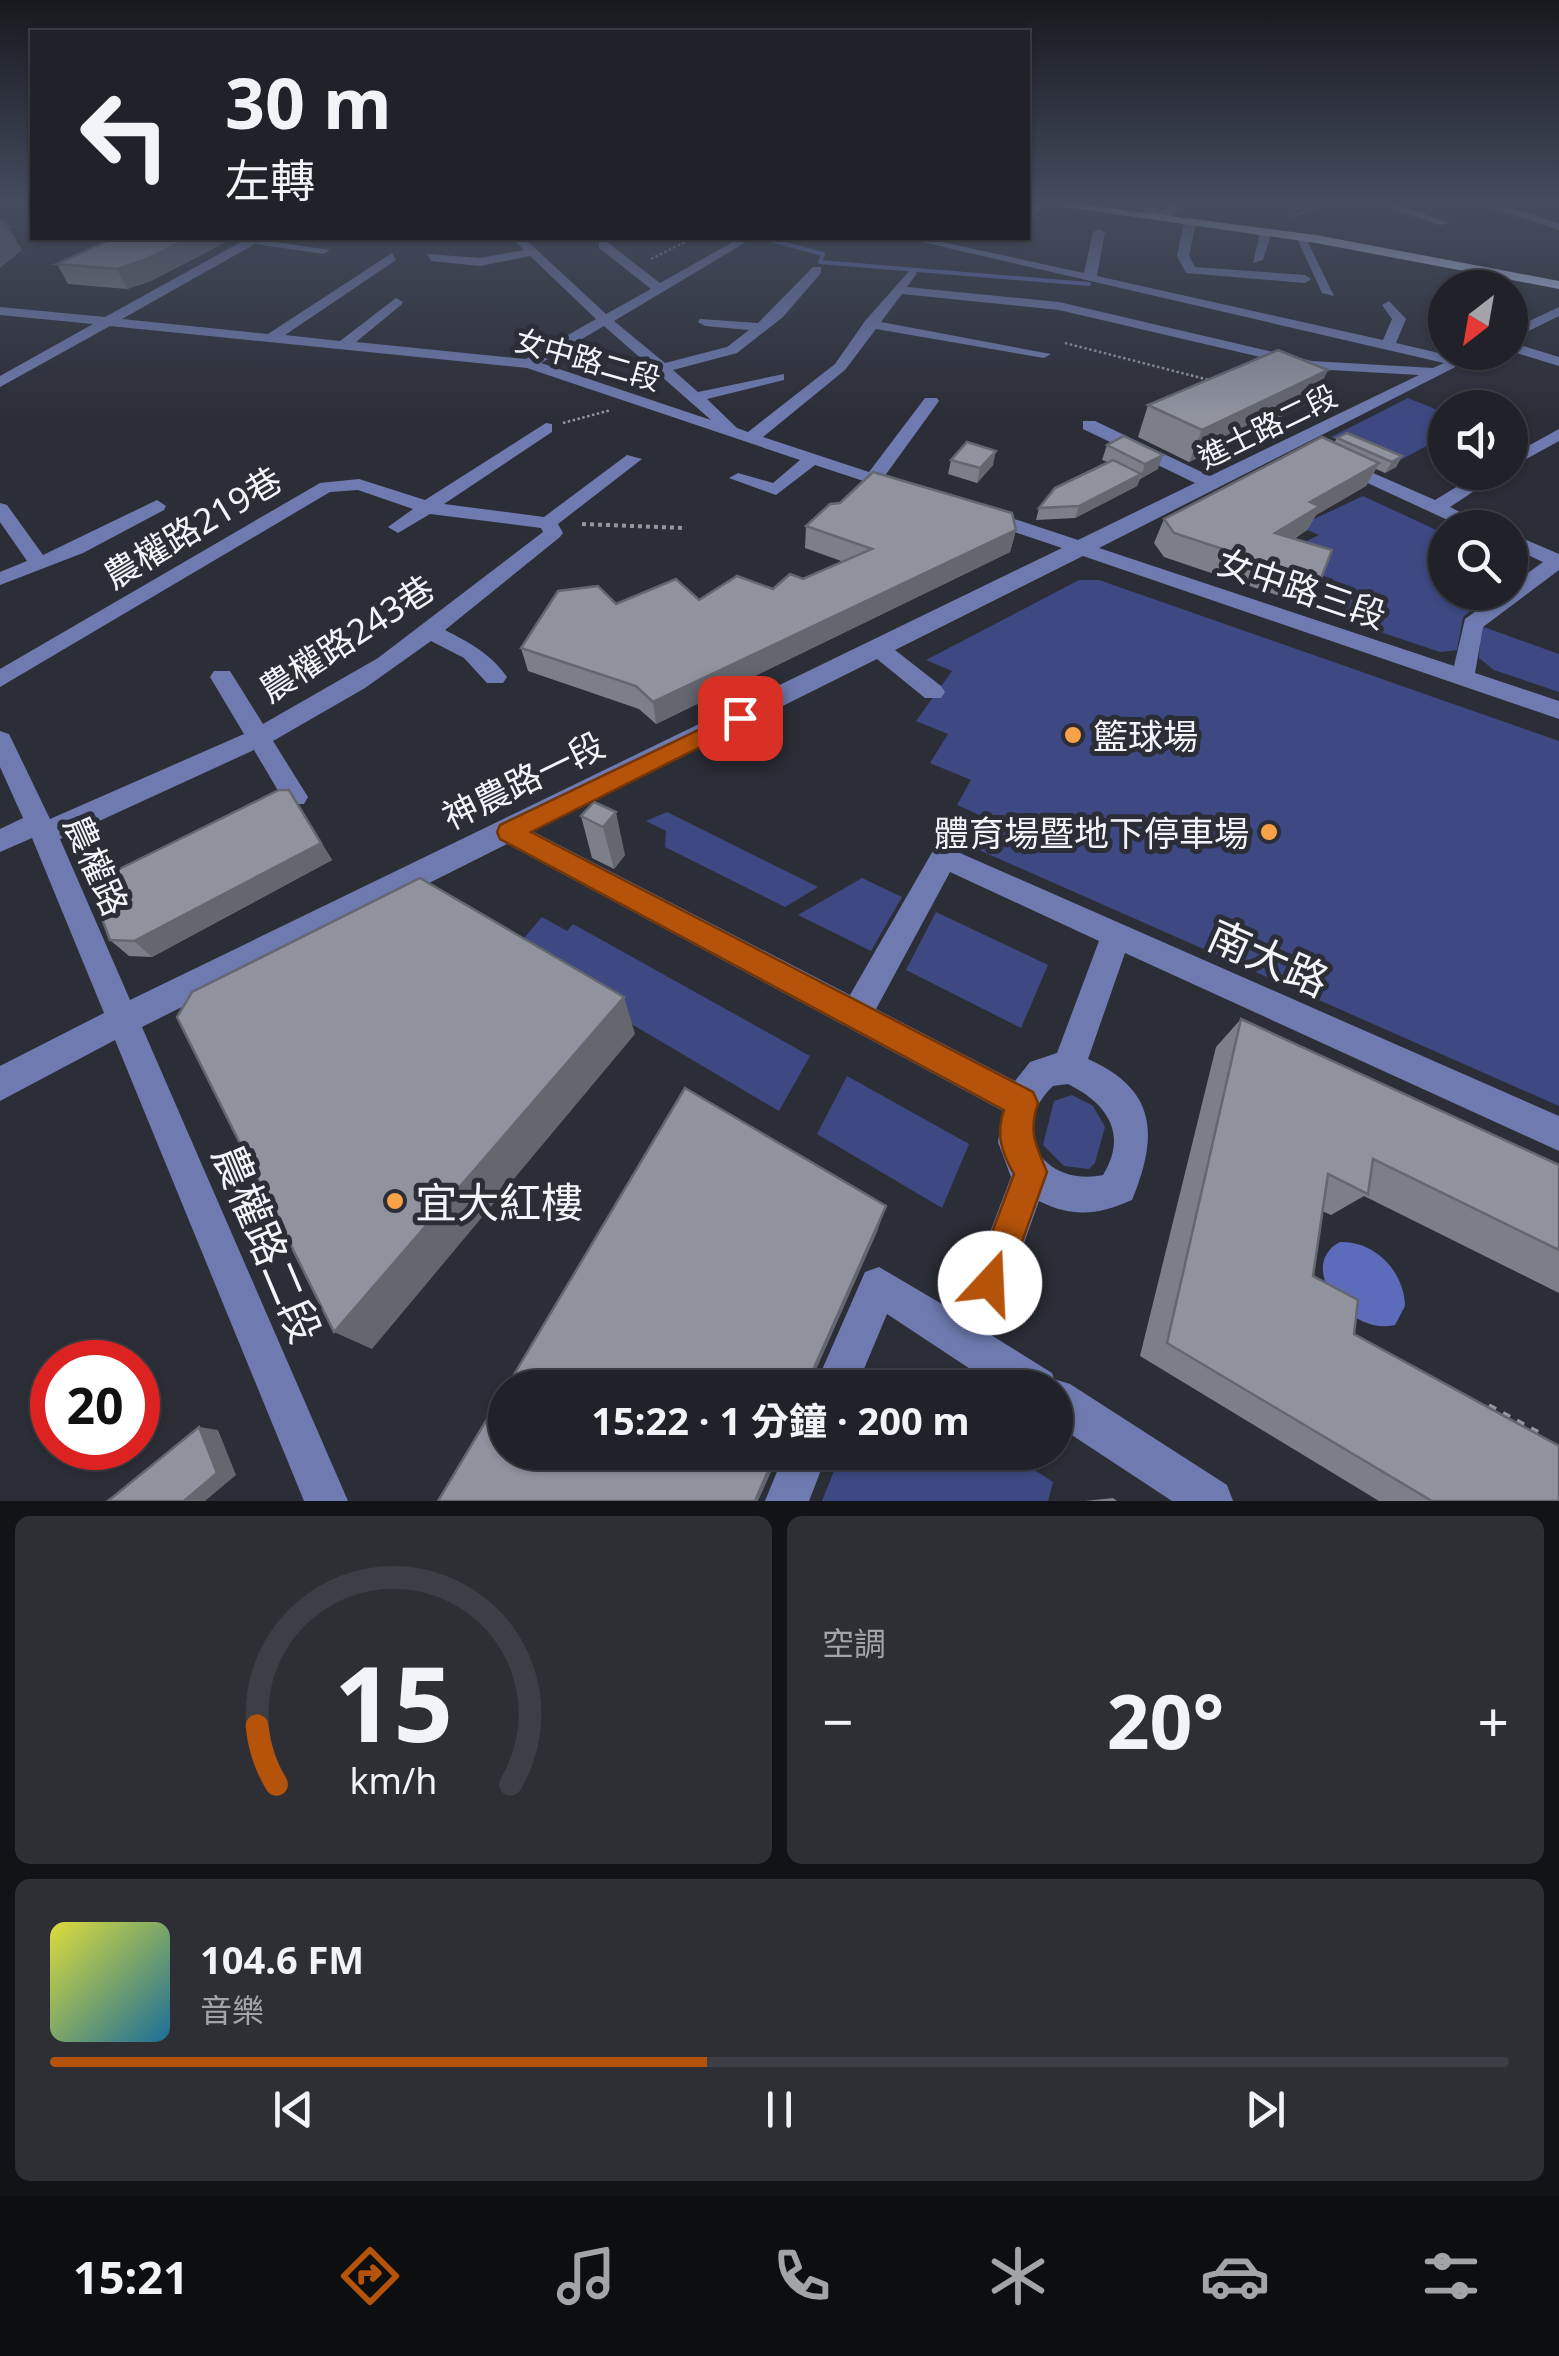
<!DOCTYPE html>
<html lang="zh-TW">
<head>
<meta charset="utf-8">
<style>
	:root { --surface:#212229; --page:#2d2f35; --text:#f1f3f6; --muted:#a2a4a8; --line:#3e3f46; --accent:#b45309 }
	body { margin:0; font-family:"Noto Sans","Noto Sans TC",sans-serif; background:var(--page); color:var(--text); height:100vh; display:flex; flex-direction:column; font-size:38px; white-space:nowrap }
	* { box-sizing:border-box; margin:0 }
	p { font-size:32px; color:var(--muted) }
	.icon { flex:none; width:55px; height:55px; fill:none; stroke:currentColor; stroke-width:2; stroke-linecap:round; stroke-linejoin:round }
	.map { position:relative; height:1501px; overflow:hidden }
	.panel { display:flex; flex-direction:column; gap:15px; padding:15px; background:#121317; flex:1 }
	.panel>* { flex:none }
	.hud { position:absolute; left:30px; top:30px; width:1000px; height:210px; border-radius:0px; box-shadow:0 2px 8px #0004,0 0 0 2px var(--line); background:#212229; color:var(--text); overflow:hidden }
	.needle { width:65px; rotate:211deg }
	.fabs { position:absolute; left:1428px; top:270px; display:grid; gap:20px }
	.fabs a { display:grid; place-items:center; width:100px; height:100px; border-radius:50%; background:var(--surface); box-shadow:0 2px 8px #0004,0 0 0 2px var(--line); font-size:50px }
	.speed { position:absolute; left:30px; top:1340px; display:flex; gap:20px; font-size:50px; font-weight:700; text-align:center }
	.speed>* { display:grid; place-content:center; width:130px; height:130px; border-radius:50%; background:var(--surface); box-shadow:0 2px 8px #0004,0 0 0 2px var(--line); line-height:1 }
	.speed .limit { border:15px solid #d22; background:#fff; color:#111 }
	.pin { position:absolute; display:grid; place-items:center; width:85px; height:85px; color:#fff; margin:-42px; border-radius:20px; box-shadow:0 5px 15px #0006 }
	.me { position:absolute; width:110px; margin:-55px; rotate:20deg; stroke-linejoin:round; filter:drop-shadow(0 0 8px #0008) }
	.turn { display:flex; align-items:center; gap:35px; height:210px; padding:0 30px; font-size:45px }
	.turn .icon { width:130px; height:130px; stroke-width:2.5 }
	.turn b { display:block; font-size:70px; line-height:85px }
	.big { font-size:75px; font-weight:700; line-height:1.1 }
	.panel .widget { flex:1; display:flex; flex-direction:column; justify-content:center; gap:15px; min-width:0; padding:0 35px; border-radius:15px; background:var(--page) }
	.panel .dial { align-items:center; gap:0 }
	.dial svg { height:260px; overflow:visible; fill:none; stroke:var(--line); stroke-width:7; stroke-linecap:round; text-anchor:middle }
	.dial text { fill:var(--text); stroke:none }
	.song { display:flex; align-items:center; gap:30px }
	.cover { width:120px; height:120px; border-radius:15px; background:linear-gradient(135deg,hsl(60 70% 55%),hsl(200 70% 35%)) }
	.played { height:10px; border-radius:5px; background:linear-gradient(90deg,var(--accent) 45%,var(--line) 45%) }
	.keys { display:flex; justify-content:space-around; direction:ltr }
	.heat { display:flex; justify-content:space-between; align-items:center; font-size:55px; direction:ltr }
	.panel .tiles { flex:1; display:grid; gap:15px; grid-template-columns:1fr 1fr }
	.widget:last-child { grid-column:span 2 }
	.trip { position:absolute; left:488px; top:1370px; width:585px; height:100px; border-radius:50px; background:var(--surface); box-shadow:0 2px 8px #0004,0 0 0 2px var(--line); font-weight:700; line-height:100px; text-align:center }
	.tab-bar { display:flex; height:160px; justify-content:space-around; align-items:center; background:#0d0e10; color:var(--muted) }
	.tab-bar .icon { width:70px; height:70px }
	.tab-bar .active { color:var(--accent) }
	.tab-bar b { font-size:45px; color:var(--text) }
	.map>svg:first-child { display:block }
</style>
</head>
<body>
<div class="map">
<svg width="1559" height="1501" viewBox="0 0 1559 1501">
	<rect width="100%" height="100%" fill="#2c2e37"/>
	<path fill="#3e4882" d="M 1408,398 L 1445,413 L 1445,436 L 1393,464 L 1331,437 Z
		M 1363,496 L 1445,534 L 1445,592 L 1494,593 L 1463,617 L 1457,650 L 1440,652 L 1321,612 L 1333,579 L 1270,559 L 1319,535 L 1299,526 Z
		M 1079,580 L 1099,580 L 1559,741 L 1559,1106 L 970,846 L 986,818 L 957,805 L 971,780 L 930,763 L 948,734 L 916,721 L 952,671 L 926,660 Z
		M 1481,626 L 1559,654 L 1559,692 L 1494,670 L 1479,658 Z
		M 667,812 L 818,887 L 785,907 L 665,847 L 666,831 L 646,821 Z
		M 862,878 L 902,897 L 871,951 L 798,915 Z
		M 936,912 L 1048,965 L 1021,1028 L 906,970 Z
		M 542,917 L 567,931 L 573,924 L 810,1056 L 779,1111 L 511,953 Z
		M 847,1076 L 969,1144 L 942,1208 L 817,1134 Z
		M 1072,1095 L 1093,1106 L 1105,1127 L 1095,1163 L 1089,1169 L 1064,1166 L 1043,1145 L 1054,1101 Z
		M 841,1453 L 1008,1453 L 1053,1482 L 1048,1501 L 822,1501 Z"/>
	<path fill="#5c6bba" d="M 1340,1242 C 1375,1241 1404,1271 1405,1306 L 1395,1325 C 1350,1337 1294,1266 1340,1242 Z"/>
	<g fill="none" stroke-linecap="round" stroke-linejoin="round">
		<path stroke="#5c6bba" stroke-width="4" d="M 599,238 L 620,238
			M 763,238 L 823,254 L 820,262 L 1089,284"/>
		<path stroke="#95979e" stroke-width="2.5" stroke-dasharray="2.5 2.5" stroke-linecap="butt" d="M 1297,204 L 1328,204
			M 1292,216 L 1317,207
			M 651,259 L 693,238
			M 1065,343 L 1213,381
			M 563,423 L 611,410"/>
		<path stroke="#95979e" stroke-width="4" stroke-dasharray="4 4" stroke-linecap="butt" d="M 582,524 L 684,528"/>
		<path stroke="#95979e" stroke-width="8" stroke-dasharray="8 8" stroke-linecap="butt" d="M 1488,1407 L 1543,1437"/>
		<path fill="#6f7bb0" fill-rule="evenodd" d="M 1033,204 L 1043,204 L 1028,223 L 1028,212 Z
			M 1148,204 L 1158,204 L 1157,213 L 1171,204 L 1182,204 L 1174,215 L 1154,220 L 1144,210 Z
			M 1378,204 L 1395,204 L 1450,223 L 1440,225 Z
			M 1480,204 L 1497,204 L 1559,223 L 1559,230 Z
			M 1190,219 L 1196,222 L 1189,256 L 1195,267 L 1305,275 L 1311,279 L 1305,283 L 1186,273 L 1177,256 L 1184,222 Z
			M 1099,229 L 1105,232 L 1097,276 L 1383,340 L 1392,319 L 1382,305 L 1389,301 L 1406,319 L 1396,343 L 1456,357 L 1485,352 L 1099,548 L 1454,666 L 1465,619 L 1502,592 L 1510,592 L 1510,586 L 1543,562 L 1510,547 L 1510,534 L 1517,536 L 1559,554 L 1559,570 L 1483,627 L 1475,673 L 1559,701 L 1559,719 L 1083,556 L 895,650 L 941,686 L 945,692 L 941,698 L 925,698 L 877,659 L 532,831 L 850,995 L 934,849 L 944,846 L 1559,1116 L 1559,1151 L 1125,953 L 1088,1059 C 1158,1090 1158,1136 1132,1200 C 1098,1215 1073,1218 1039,1201 L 991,1335 L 1052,1373 L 1054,1379 L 1070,1384 L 1227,1485 L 1233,1501 L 1172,1501 L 1055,1424 L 1055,1388 L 999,1388 L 887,1314 L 856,1388 L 814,1388 L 865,1272 L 879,1267 L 959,1314 L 1011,1177 L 998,1142 L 1003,1111 L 507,844 L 142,1027 L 348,1501 L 304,1501 L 115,1040 L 0,1101 L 0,1066 L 104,1013 L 32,838 L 0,852 L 0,829 L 23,818 L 0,767 L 0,731 L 9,734 L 50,819 L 244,734 L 210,677 L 214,671 L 230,671 L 263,724 L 378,658 L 543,532 L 541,528 L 430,514 L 398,533 L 388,527 L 413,509 L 358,490 L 330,492 L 0,687 L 0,669 L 320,483 L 359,479 L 425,500 L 546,423 L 552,424 L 552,432 L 444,504 L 544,517 L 627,455 L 642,459 L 558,524 L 563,533 L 560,537 L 445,630 C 470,643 491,654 507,677 L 503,683 L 487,683 L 464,658 L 431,641 L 365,688 L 273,741 L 308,797 L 304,804 L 286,804 L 254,750 L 60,839 L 130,1000 L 1062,548 L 979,520 L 979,512 L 993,512 L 1078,540 L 1195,483 L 1083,429 L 1083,421 L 1095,421 L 1210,476 L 1419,375 L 1312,369 L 1059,310 L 902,294 L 881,322 L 1051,354 L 1044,358 L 876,329 L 845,370 L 763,437 L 869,472 L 925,398 L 937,398 L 939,401 L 884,477 L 909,488 L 900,493 L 815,465 L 776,495 L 729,478 L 738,473 L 773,483 L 800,460 L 527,368 L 110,326 L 0,387 L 0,376 L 93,324 L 0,315 L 0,307 L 105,317 L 248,238 L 330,250 L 324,254 L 255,244 L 122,319 L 268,334 L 392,253 L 396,260 L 285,335 L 340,341 L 396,298 L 403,302 L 401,305 L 356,342 L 526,359 L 596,319 L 530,256 L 480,266 L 431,261 L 427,254 L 480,258 L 524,250 L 512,238 L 524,238 L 606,314 L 651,289 L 599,248 L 599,242 L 607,242 L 660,283 L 740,238 L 753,238 L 614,321 L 665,363 L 727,347 L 749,330 L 705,326 L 698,322 L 700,319 L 758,323 L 813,267 L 821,267 L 821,273 L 783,317 L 737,353 L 673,370 L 698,392 L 784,374 L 784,380 L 707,399 L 737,428 L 748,432 L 835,364 L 865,321 L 911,269 L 917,273 L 907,287 L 1059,302 L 1312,361 L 1433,368 L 1444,363 L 905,238 L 924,238 L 1084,273 L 1093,232 ZM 604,326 L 711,420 L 541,363 ZM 950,872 L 1099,941 L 1057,1053 L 1030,1062 L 1015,1081 L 876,1009 ZM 1068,1084 C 1108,1104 1128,1134 1103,1175 C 1044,1187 1006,1131 1053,1086 Z
			M 1266,229 L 1272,232 L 1263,260 L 1253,263 L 1260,232 Z
			M 1295,234 L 1305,236 L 1334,296 L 1322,293 Z
			M 1559,307 L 1559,316 L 1510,340 L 1510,330 Z
			M 1510,342 L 1559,357 L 1559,366 L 1510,351 Z
			M 1559,429 L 1559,441 L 1510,468 L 1510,456 Z
			M 1341,459 L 1435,500 L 1481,472 L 1503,472 L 1450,507 L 1491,528 L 1465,528 L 1335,468 L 1332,464 Z
			M 157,500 L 166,506 L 164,510 L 83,553 L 0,585 L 0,572 L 27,561 L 0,522 L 0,503 L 7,505 L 43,555 Z
			M 785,1452 L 828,1452 L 809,1501 L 765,1501 Z"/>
		<path fill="#c1cdf9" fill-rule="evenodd" d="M 1046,204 L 1077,204 L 1316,235 L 1559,281 L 1559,289 L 1316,243 Z"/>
	</g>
	<path fill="#7c7e88" d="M 114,238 L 227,238 L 223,240 L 224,243 L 151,281 L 127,289 L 68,284 L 57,264 Z
		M 1313,401 L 1189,462 L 1138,437 L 1148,405 Z
		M 1337,438 L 1402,456 L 1396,467 L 1385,473 L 1376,469 L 1366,486 L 1316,515 L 1307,530 L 1294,539 L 1320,581 L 1306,605 L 1164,557 L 1154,543 L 1164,519 L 1334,443 Z
		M 1107,445 L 1158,469 L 1140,479 L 1137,486 L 1075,518 L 1036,520 L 1039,508 L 1108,462 L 1102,460 Z
		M 951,460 L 993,465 L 977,483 L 948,474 Z
		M 806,526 L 1016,530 L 1010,552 L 656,724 L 639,709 L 528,671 L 521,648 L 616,604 L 699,600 L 773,589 L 803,579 L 844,562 L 805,548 Z
		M 594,802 L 625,855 L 614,869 L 592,858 L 581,816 Z
		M 300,808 L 332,860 L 152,957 L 129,956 L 110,940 Z
		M 1241,1019 L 1559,1165 L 1559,1293 L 1364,1196 L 1331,1215 L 1322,1211 L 1313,1276 L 1354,1334 L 1559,1501 L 1379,1501 L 1140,1356 L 1216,1047 Z
		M 1113,1498 L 1117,1501 L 1085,1501 Z"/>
	<path fill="#65676f" d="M 6,222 L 22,250 L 0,268 L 0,234 L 2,227 Z
		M 190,238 L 227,238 L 223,240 L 224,243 L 151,281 L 127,289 L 117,269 Z
		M 1328,370 L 1313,401 L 1189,462 L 1202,430 Z
		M 996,451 L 993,465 L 977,483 L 980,468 Z
		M 1163,455 L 1158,469 L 1140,479 L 1145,464 Z
		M 1402,456 L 1396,467 L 1385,473 L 1392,462 Z
		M 1379,463 L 1366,486 L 1316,515 L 1307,530 L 1263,557 L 1275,533 L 1310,502 Z
		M 1141,474 L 1137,486 L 1075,518 L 1079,506 Z
		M 1016,530 L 1010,552 L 656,724 L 653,702 Z
		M 289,790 L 332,860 L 152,957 L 134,941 Z
		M 616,812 L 625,855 L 614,869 L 603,827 Z
		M 624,997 L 635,1034 L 372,1349 L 334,1332 Z
		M 886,1206 L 877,1232 L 808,1388 L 805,1388 Z
		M 199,1427 L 218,1430 L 236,1475 L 205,1501 L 184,1501 Z
		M 776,1452 L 780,1452 L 758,1501 L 755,1501 Z"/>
	<path fill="#90939e" stroke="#65676f" stroke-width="2.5" d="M 0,221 L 6,222 L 2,227 L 9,227 L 0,234 Z
		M 114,238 L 190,238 L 142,261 L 117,269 L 57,264 Z
		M 1278,350 L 1328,370 L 1202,430 L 1148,405 Z
		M 1347,433 L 1402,456 L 1392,462 L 1337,438 Z
		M 1124,436 L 1163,455 L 1145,464 L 1107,445 Z
		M 1322,437 L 1379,463 L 1310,502 L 1320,506 L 1275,533 L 1332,550 L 1320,581 L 1174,533 L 1164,519 Z
		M 967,442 L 996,451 L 980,468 L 951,460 Z
		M 1113,460 L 1141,474 L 1079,506 L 1039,508 L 1055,488 Z
		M 873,472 L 1012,513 L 1016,530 L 653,702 L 636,686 L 521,648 L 558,591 L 598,586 L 616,604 L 676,579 L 699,600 L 737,576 L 773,589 L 790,574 L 803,579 L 872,549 L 806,526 L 830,504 L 840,503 Z
		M 279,790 L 289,790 L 321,843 L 134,941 L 110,940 L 89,884 Z
		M 594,802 L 616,812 L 603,827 L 581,816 Z
		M 420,878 L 624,997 L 334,1332 L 177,1017 L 192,992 Z
		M 1241,1019 L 1559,1165 L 1559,1250 L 1373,1159 L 1368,1194 L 1328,1174 L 1313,1276 L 1358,1300 L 1354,1334 L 1559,1446 L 1559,1501 L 1432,1501 L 1167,1343 Z
		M 685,1088 L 886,1206 L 805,1388 L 506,1388 Z
		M 505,1389 L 505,1452 L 776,1452 L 755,1501 L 438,1501 Z
		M 199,1427 L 217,1473 L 184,1501 L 108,1501 Z"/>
	<linearGradient id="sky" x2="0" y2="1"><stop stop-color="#18191e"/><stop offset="0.49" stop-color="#454c5e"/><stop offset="1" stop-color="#454c5e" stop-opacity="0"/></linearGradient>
	<rect width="1559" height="414" fill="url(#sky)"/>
	<path fill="#b45309" stroke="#753606" stroke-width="2.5" d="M 740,710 L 748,712 L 751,718 L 748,723 L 531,832 L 1033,1092 L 1038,1103 C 1028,1133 1036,1145 1047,1172 L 1003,1295 L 990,1300 L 978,1295 L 973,1283 L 1014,1174 C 1001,1152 996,1134 1004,1110 L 500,839 L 497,832 L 500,825 Z"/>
	<g fill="#f7a149" stroke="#2c2e37" stroke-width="4">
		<circle cx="1073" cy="735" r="10"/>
		<circle cx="1269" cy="832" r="10"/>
		<circle cx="395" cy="1201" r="10"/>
	</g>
	<g text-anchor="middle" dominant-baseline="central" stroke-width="10" stroke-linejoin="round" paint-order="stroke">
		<g font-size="30" fill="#f3f4fa" stroke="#2c2e37">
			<text transform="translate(588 359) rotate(16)">女中路二段</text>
			<text transform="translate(1267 426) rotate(-26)">進士路二段</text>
		</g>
		<g font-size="35" fill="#f3f4fa" stroke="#2c2e37">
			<text transform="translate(192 527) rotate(-31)">農權路219巷</text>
			<text transform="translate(1302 588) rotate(19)">女中路三段</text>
			<text transform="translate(346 638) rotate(-33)">農權路243巷</text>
			<text transform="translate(523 780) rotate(-26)">神農路一段</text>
			<text transform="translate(97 865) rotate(66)">農權路</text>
		</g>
		<g font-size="35" fill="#f3f4fa" stroke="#2c2e37" text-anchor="start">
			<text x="1093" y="735">籃球場</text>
			<text x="1249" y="832" text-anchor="end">體育場暨地下停車場</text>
		</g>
		<g font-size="42" fill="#f3f4fa" stroke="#2c2e37">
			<text transform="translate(1269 957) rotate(24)">南大路</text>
			<text transform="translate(268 1243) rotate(67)">農權路二段</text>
		</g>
		<g font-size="42" fill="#f3f4fa" stroke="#2c2e37" text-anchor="start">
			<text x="415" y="1201">宜大紅樓</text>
		</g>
	</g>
</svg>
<div class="fabs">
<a><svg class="needle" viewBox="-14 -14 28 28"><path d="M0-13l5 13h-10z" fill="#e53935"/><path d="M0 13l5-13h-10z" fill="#a2a4a8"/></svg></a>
<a><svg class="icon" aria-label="sound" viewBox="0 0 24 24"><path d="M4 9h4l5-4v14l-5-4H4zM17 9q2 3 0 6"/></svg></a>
<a><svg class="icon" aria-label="search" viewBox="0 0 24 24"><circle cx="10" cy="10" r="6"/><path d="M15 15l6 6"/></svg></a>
</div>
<div class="speed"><div class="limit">20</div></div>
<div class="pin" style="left:740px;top:718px;background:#d93025"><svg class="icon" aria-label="arrive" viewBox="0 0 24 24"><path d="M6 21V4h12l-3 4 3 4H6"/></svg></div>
<svg class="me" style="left:990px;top:1283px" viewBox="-20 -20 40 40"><circle r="19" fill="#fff"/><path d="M0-13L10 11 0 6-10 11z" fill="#b45309"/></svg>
<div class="trip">15:22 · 1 分鐘 · 200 m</div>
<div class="hud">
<div class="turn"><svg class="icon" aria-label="left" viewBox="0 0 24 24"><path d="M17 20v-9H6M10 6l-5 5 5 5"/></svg><div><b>30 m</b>左轉</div></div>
</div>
</div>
<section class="panel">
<div class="tiles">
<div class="widget dial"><svg viewBox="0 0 100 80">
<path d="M14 69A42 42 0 1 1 86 69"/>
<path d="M14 69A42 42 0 0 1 8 51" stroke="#b45309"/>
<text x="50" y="56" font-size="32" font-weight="700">15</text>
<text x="50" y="72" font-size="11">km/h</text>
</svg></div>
<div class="widget"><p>空調</p>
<div class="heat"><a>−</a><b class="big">20°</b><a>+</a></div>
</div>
<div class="widget">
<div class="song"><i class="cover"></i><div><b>104.6 FM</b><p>音樂</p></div></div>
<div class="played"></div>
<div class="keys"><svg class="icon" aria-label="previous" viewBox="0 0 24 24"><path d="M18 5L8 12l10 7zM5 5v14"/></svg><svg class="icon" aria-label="pause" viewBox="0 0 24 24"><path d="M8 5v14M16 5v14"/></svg><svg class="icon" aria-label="next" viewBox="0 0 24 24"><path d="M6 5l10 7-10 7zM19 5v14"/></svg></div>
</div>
</div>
</section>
<nav class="tab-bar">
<b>15:21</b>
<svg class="icon active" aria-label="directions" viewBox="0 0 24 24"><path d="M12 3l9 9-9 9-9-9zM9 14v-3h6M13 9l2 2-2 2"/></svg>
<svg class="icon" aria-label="music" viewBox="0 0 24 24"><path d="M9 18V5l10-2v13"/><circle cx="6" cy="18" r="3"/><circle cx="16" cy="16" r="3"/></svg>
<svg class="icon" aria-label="phone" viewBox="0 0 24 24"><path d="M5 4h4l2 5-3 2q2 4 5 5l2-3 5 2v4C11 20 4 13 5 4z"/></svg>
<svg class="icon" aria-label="climate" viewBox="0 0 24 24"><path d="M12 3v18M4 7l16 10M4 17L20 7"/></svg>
<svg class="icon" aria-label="car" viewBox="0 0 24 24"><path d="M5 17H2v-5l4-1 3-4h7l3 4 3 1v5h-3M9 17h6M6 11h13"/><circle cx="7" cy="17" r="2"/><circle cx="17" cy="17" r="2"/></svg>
<svg class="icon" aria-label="filters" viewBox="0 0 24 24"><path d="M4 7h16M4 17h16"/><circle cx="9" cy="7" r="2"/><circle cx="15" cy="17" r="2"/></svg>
</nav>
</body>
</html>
